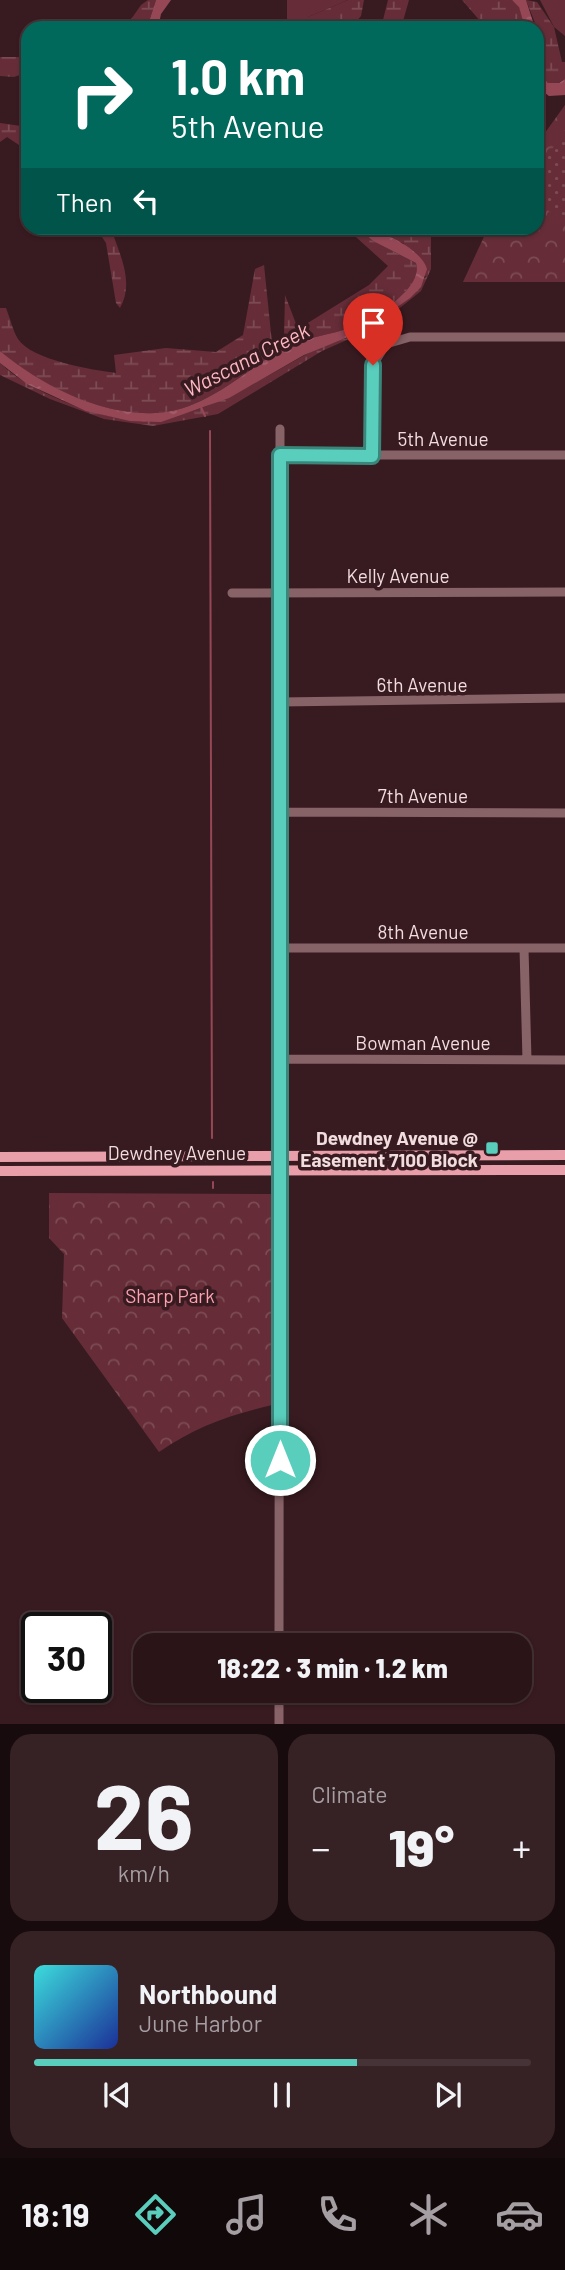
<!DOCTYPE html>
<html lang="en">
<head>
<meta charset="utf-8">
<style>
	:root { --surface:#2a1418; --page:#362125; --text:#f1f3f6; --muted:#a59ea2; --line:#463337; --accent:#5acebd }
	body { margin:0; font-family:Barlow,sans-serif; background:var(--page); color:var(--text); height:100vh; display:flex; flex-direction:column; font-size:26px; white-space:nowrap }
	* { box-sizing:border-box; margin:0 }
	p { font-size:23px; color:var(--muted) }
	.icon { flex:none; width:38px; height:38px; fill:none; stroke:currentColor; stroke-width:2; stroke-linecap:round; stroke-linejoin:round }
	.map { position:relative; height:1724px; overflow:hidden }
	.details { display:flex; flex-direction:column; gap:10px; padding:10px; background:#170b0d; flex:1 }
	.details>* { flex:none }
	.banner { position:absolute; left:21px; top:21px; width:523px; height:214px; border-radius:21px; box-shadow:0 2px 5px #0004,0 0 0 2px var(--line); background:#00695c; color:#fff; overflow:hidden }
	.speed { position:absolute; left:21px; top:1612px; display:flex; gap:14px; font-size:35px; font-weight:700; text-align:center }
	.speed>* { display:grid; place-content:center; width:91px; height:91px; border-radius:50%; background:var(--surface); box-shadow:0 2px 5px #0004,0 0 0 2px var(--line); line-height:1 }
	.speed .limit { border:4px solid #111; border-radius:10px; background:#fff; color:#111 }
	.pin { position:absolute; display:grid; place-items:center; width:60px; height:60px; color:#fff; margin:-72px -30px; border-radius:50% 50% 50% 0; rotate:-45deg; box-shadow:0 0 7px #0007 }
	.pin .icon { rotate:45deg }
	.me { position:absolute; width:77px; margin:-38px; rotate:0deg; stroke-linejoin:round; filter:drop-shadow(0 0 5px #0008) }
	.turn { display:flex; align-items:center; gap:24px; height:147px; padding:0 35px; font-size:32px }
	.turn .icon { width:91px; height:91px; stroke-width:2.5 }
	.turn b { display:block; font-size:49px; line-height:60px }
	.then { display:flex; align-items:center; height:66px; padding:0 35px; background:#0003; gap:14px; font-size:26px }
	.big { font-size:52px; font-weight:800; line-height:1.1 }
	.details .card { flex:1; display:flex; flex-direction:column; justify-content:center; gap:10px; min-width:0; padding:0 24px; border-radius:21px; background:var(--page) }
	.details .dial { align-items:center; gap:0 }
	.dial b { font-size:91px; line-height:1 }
	.song { display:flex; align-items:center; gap:21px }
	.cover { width:84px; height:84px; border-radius:10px; background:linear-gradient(135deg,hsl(180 70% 55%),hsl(230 70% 35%)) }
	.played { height:7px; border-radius:4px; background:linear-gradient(90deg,var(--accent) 65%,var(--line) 65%) }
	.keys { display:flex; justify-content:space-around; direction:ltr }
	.heat { display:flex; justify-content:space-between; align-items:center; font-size:38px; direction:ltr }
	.details .tiles { flex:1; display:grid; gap:10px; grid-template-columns:1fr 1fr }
	.card:last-child { grid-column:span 2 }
	.trip { position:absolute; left:133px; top:1633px; width:399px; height:70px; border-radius:21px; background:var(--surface); box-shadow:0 2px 5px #0004,0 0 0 2px var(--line); font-weight:800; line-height:70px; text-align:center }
	.dock { display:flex; height:112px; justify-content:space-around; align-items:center; background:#11080a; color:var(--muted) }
	.dock .icon { width:49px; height:49px }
	.dock .selected { color:var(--accent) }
	.dock b { font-size:32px; color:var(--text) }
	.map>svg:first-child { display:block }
</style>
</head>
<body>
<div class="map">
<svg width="565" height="1724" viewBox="0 0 565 1724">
	<defs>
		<pattern id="forest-crowns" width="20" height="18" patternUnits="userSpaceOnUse" patternTransform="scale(1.75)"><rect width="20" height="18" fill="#662d38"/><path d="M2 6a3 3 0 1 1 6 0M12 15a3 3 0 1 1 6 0" fill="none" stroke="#7c4b54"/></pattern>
		<pattern id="wetland-marsh" width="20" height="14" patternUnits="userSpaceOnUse" patternTransform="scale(1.75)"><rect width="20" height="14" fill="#662d38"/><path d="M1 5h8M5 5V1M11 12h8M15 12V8" fill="none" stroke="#7c4b54"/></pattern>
		<pattern id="garden-dots" width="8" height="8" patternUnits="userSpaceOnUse" patternTransform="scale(1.75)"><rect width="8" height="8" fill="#662d38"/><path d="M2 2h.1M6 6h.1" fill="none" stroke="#7c4b54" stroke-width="1.8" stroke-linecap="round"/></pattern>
		<pattern id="water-ripples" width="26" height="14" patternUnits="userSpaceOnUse" patternTransform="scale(1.75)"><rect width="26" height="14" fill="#954756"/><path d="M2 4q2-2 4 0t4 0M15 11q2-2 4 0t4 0" fill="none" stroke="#a4616e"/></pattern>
	</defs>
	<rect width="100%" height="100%" fill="#381b20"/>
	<path fill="#662d38" d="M 287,0 L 348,0 L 308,17 L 300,28 L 287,28 Z
		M 540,0 L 565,0 L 565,36 L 554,27 Z"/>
	<path fill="url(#forest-crowns)" d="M 565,105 L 565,282 L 463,282 L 488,228 L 537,228 L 537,144 Z
		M 49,1193 L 273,1194 L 272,1405 C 229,1415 195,1427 159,1452 L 62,1318 L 64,1254 L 49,1238 Z"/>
	<path fill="url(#wetland-marsh)" d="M 148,0 L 156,0 L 147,28 L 125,28 L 141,5 Z
		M 348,0 L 364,0 L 361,16 L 350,28 L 300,28 L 308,17 Z
		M 388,0 L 409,0 L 401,28 L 381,28 Z
		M 462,0 L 512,0 L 519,6 L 525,28 L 481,22 Z
		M 526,0 L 537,2 L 554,27 L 562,62 L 565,62 L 565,79 L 558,83 L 548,83 L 537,70 L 537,28 Z
		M 0,57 L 28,57 L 28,72 L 14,77 L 0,76 Z
		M 0,123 L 28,127 L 28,151 L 7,137 L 0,142 Z
		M 96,228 L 111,228 C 119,254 135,281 120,308 L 116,303 L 106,243 Z
		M 346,228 L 358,228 L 373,241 L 416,263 C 424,291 366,322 343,330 C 324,336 299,339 282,349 C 242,373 204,411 155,413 C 101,416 40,385 0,351 L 0,308 L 6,308 C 10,318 13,331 18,339 C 31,360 93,370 116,373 L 114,355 L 166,348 L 216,352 L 243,335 L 255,269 L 264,265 L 272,343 L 279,344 L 284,337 L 285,295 L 298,329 L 369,285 L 388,266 Z
		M 370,228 L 425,228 L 431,237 L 431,269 L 421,291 L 376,327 L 322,351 L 218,414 L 153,426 L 104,419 L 50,399 L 0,375 L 0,363 C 19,381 40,391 63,401 C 159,444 220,403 303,356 C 319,347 335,343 351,336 C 379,324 402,298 426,277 L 403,243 L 388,239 Z"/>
	<path fill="url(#garden-dots)" d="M 565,130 L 565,222 L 537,203 L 537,171 Z"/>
	<path fill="url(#water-ripples)" d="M 156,0 L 171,0 L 161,14 L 158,28 L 147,28 Z
		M 512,0 L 526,0 L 535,28 L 525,28 L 519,7 Z
		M 537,70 L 548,83 L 559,83 L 565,79 L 565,95 L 549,96 L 537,87 Z
		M 358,228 C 377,227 422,249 427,269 L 421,287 L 410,298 L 363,331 L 304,355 L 229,398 L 161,422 L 130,421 L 86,411 L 27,384 L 0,363 L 0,351 C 41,385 101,416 155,413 C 204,411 242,373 282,349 C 299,339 324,336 343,330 C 366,322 424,291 416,263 L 373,241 Z"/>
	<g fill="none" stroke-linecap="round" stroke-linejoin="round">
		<path stroke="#954756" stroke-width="2" d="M 201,407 L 205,416
			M 210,431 L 212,1138
			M 213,1182 L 213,1188"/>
		<path stroke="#876267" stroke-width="9" d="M 280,455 L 565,455
			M 372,456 L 373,365 L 386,344 L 410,337 L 565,337
			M 232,593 L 565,592
			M 280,702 L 565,698
			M 280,812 L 565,813
			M 280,948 L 565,948
			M 524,948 L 527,1060
			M 280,1059 L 565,1060
			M 279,1645 L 280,429
			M 279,1724 L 279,1690"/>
		<path stroke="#e99fa9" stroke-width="10" d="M 0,1157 L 565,1155
			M 0,1171 L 565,1170"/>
	</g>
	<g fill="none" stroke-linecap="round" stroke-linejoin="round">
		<g stroke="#3a867b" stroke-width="18">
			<path id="route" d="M 280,1460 L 280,455 L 372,456 L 373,365"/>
		</g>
		<use href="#route" stroke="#5acebd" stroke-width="12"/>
	</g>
	<rect fill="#5acebd" stroke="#381b20" stroke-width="2.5" x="485" y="1141" width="14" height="14" rx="3.5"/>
	<g text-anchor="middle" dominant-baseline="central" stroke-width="7" stroke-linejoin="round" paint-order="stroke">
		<g font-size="19" fill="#f1dcde" stroke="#381b20">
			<text x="443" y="438">5th Avenue</text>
			<text x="398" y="575">Kelly Avenue</text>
			<text x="422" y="684">6th Avenue</text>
			<text x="423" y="795">7th Avenue</text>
			<text x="423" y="931">8th Avenue</text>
			<text x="423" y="1042">Bowman Avenue</text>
			<text x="177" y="1152">Dewdney Avenue</text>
		</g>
		<g font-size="19" font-weight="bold" fill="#f1dcde" stroke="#381b20" text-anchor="end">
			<text x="478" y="1137">Dewdney Avenue @<tspan x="478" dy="22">Easement 7100 Block</tspan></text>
		</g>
		<g font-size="19" fill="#fda2b0" stroke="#381b20">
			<text x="170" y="1295">Sharp Park</text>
		</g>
		<g font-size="21" font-style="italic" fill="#feb8c2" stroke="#381b20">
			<text transform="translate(246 359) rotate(-27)">Wascana Creek</text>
		</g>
	</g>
</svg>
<div class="speed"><div class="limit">30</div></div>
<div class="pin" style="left:373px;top:365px;background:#d93025"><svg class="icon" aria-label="arrive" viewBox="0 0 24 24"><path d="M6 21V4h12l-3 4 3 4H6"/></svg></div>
<svg class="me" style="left:280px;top:1460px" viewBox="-20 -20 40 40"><circle r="17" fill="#5acebd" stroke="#fff" stroke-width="3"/><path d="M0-11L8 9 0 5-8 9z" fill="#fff"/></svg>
<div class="trip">18:22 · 3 min · 1.2 km</div>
<div class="banner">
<div class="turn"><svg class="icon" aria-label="right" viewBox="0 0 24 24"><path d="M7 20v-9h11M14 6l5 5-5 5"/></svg><div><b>1.0 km</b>5th Avenue</div></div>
<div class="then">Then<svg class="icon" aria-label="left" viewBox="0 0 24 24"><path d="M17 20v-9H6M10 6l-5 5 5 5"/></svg></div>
</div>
</div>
<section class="details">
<div class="tiles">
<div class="card dial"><b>26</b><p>km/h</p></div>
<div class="card"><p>Climate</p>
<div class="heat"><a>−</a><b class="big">19°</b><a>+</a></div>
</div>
<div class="card">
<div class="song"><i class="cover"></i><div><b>Northbound</b><p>June Harbor</p></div></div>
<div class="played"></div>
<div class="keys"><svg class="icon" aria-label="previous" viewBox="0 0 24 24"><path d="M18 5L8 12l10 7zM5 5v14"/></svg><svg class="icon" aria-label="pause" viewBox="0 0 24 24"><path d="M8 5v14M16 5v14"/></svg><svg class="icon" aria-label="next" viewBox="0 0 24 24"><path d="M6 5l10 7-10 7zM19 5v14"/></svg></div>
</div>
</div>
</section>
<nav class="dock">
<b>18:19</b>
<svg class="icon selected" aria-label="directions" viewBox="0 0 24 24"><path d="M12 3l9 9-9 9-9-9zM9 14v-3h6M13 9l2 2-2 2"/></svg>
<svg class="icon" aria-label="music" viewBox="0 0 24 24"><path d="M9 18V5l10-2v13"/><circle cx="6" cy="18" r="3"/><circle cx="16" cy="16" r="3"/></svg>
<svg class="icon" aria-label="phone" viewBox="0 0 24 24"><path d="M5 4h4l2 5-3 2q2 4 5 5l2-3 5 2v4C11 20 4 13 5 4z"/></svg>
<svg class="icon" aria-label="climate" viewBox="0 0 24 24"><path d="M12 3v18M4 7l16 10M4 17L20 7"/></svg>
<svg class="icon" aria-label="car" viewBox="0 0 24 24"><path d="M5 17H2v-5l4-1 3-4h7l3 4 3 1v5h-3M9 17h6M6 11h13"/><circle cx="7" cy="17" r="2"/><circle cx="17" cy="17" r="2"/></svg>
</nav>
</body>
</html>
